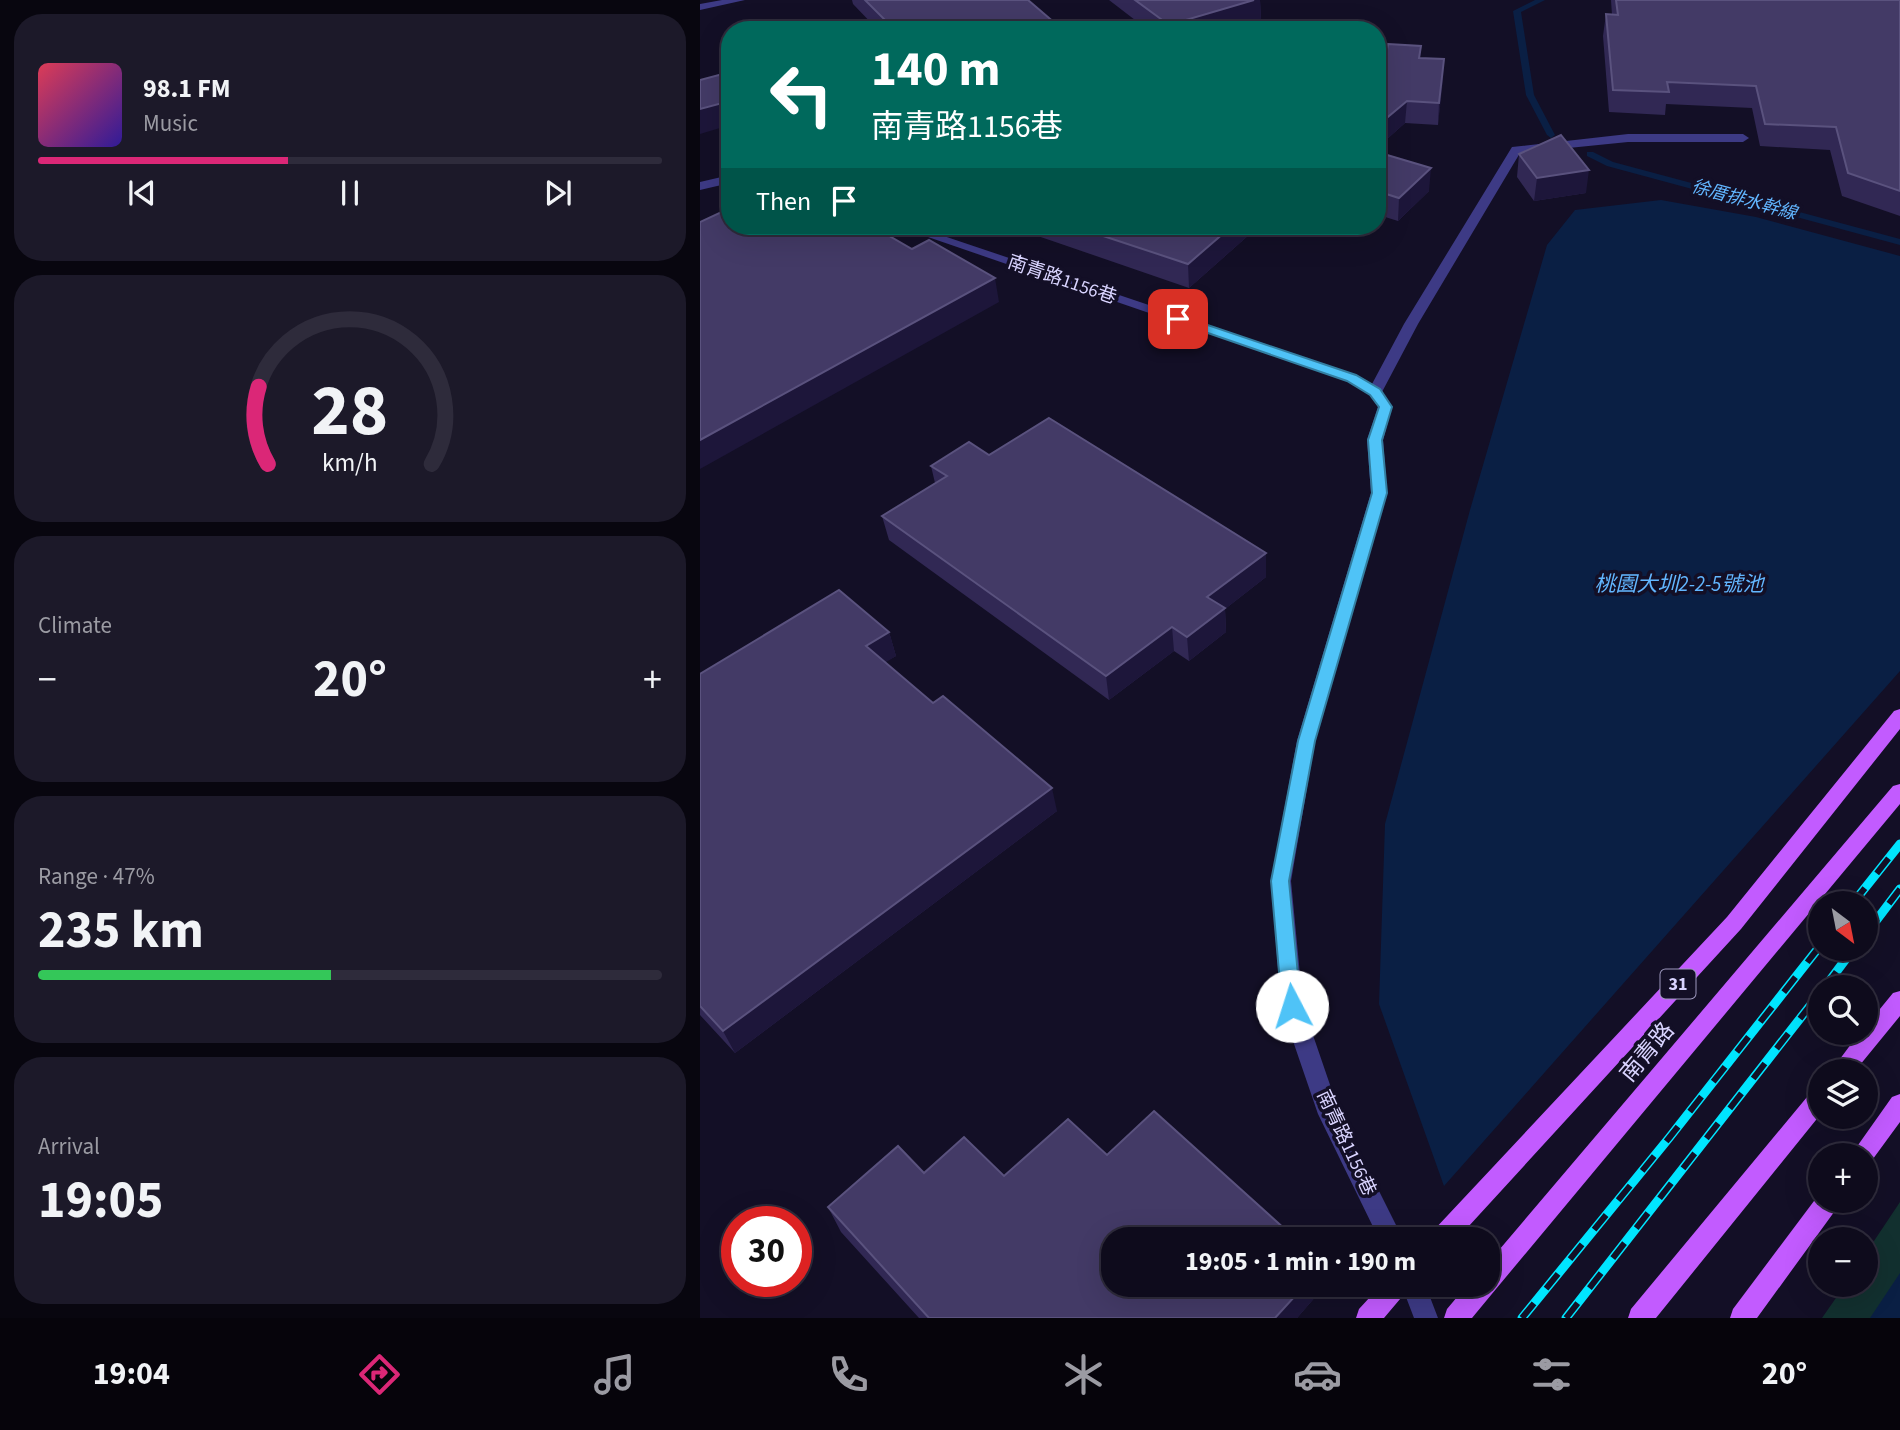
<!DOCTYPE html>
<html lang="en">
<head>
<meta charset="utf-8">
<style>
	:root { --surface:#0e0b1c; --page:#1c1929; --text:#f1f3f6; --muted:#9b9ba3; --line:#2e2b3b; --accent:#db2777 }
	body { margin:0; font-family:"Source Sans 3","Noto Sans TC",sans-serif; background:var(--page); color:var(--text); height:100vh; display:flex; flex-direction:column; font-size:26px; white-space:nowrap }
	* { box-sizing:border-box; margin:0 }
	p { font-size:23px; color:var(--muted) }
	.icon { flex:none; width:38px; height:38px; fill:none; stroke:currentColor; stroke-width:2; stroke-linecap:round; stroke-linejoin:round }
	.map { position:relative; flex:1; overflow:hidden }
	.side { display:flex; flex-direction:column; gap:14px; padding:14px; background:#08060f; width:700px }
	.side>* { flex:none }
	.guide { position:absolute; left:21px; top:21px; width:665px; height:214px; border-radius:28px; box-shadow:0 7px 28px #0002,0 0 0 2px var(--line); background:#00695c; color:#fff; overflow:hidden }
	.needle { width:46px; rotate:148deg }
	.tools { position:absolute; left:1108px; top:891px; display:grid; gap:14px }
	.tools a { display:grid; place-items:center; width:70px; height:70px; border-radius:50%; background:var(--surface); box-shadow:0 7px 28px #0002,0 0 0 2px var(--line); font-size:35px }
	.speed { position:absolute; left:21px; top:1206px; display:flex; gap:14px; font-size:35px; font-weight:700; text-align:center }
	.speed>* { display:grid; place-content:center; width:91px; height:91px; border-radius:50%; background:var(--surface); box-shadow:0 7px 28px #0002,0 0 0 2px var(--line); line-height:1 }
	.speed .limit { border:10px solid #d22; background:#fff; color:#111 }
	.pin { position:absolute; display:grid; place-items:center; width:60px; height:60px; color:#fff; margin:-30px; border-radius:14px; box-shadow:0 4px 10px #0006 }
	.me { position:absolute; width:77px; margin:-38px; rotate:355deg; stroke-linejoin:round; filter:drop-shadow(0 0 5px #0008) }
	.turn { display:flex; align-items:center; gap:24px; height:147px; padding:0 35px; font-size:32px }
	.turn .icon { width:91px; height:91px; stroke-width:2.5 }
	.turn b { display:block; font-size:49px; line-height:60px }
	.then { display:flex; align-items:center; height:66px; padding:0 35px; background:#0003; gap:14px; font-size:26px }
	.big { font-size:52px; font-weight:700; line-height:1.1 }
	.side .card { flex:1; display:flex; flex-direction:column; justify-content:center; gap:10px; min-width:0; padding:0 24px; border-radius:28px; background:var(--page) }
	.side .dial { align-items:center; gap:0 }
	.dial svg { height:182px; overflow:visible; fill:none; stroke:var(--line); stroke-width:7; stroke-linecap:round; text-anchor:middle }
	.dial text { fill:var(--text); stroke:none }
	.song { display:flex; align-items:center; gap:21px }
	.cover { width:84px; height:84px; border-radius:10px; background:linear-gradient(135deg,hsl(350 70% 55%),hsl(250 70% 35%)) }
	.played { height:7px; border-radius:4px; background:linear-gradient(90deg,var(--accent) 40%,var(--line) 40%) }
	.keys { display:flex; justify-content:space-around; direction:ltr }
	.heat { display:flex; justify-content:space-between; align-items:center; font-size:38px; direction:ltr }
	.charge { height:10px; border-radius:5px; background:linear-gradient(90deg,#34c759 47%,var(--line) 0) }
	.trip { position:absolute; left:401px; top:1227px; width:399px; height:70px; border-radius:28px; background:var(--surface); box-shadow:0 7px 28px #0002,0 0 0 2px var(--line); font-weight:700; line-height:70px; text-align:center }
	.tab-bar { display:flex; height:112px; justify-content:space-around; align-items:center; background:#06040b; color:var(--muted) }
	.tab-bar .icon { width:49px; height:49px }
	.tab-bar .current { color:var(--accent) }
	.tab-bar b { font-size:32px; color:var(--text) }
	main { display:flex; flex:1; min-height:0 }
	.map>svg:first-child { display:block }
</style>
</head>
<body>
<main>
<section class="side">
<div class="card">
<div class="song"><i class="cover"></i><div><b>98.1 FM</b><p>Music</p></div></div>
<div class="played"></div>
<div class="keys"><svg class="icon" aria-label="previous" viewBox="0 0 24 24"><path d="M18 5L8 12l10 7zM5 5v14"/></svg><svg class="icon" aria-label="pause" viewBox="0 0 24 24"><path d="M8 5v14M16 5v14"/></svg><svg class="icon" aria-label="next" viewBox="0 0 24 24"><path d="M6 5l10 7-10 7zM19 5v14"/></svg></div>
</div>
<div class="card dial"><svg viewBox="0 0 100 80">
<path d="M14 69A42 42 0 1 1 86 69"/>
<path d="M14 69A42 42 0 0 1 10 35" stroke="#db2777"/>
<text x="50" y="56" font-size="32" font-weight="700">28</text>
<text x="50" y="72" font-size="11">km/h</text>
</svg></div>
<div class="card"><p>Climate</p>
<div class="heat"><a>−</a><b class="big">20°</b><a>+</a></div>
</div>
<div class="card"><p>Range · 47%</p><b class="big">235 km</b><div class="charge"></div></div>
<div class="card"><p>Arrival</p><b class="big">19:05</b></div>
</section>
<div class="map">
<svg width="1200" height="1318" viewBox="0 0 1200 1318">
	<rect width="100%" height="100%" fill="#130f26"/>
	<path fill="#12302f" d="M 1200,1202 L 1200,1318 L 1122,1318 L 1145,1285 L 1166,1284 L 1166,1253 Z"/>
	<path fill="#0a1f44" d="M 961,200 L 1056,217 L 1200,256 L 1200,671 L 744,1186 L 679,1004 L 685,824 L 770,510 L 847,245 L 875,210 Z
		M 1200,1273 L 1200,1318 L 1170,1318 Z"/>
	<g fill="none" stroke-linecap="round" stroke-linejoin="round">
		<path fill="#0a1f44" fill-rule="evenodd" d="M 835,0 L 845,0 L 821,12 L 834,95 L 855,135 L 851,138 L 847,135 L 826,95 L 813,11 Z
			M 887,152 L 893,152 L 913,162 L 1200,239 L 1200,245 L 907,166 L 887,156 Z"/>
		<path fill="#3d3a85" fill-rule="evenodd" d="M 22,0 L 45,0 L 0,10 L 0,4 Z
			M 928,134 L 1043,134 L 1049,138 L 1043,142 L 928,142 L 820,153 L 718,324 L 682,392 L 692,407 L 683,440 L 687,493 L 615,741 L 591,881 L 603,1006 L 639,1111 L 703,1239 L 679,1239 L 618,1114 L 581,1006 L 571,881 L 597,741 L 671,493 L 667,440 L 678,407 L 670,395 L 647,381 L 196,226 L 214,226 L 657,375 L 672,384 L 704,324 L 812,147 Z
			M 30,175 L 30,183 L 0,190 L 0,182 Z
			M 701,1284 L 725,1284 L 738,1318 L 714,1318 Z"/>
		<path fill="#c25bff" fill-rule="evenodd" d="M 1200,709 L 1200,729 L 1041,929 L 757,1239 L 729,1239 L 733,1231 L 1027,917 L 1194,711 Z
			M 1200,784 L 1200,804 L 796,1289 L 772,1318 L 744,1318 L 747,1309 L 768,1284 L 788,1284 L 788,1263 L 1193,786 Z
			M 1200,991 L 1200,1016 L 1155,1071 L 1131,1071 L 1160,1032 L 1166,1032 L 1166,1026 L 1193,993 Z
			M 1120,1088 L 1120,1115 L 956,1318 L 928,1318 L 931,1309 L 1112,1091 Z
			M 1200,1094 L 1200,1122 L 1170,1163 L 1166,1164 L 1166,1155 L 1151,1155 L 1192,1097 Z
			M 1120,1193 L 1120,1200 L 1140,1200 L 1137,1208 L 1057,1318 L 1030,1318 L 1033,1309 Z
			M 682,1284 L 710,1284 L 706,1292 L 684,1318 L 656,1318 L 659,1309 Z"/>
		<g stroke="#00e5ff" stroke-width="9">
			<path id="rail" d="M 1153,903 L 1200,844
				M 1166,934 L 1200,889
				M 1125,987 L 1154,948
				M 822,1318 L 969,1138 L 1120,946
				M 866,1318 L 1120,993"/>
		</g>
		<use href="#rail" stroke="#130f26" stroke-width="6" stroke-dasharray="19" stroke-linecap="butt"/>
	</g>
	<path fill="#312854" d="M 152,0 L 328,0 L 363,30 L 178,30 L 153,4 Z
		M 409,0 L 560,0 L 561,20 L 526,30 L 448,30 Z
		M 911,0 L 1200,0 L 1200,216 L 1142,196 L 1130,150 L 1060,146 L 1052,108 L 966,104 L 965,115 L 909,112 L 903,36 L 906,14 L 912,15 Z
		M 721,46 L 720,58 L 744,59 L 738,125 L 705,123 L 677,148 L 677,110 Z
		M 677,152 L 729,191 L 698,221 L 682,216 Z
		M 819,154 L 886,193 L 834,201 L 817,177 Z
		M 309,226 L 559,226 L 489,288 Z
		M 659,226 L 672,226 L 669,229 Z
		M 289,455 L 566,553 L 566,577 L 525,609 L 526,632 L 489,661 L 474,651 L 409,700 L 189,540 L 182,516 L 235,483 L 231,466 Z
		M 189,632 L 196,656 L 185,662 L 357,811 L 35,1053 L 0,1015 L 0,674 Z
		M 407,1155 L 623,1288 L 597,1318 L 219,1318 L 141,1232 L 128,1207 L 224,1173 L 304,1176 Z"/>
	<path fill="#1d163a" d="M 554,0 L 560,0 L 561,20 L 526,30 L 469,30 L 469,25 Z
		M 744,59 L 743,81 L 738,125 L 739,103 Z
		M 30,101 L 30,125 L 0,134 L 0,109 Z
		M 707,101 L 705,123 L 677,148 L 677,126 Z
		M 731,168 L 729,191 L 698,221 L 699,198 Z
		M 889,170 L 886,193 L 834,201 L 837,178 Z
		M 683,193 L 682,216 L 677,221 L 677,199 Z
		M 532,226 L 559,226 L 489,288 L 488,264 Z
		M 295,278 L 299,302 L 0,469 L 0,440 Z
		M 566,553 L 566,577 L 525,609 L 526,632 L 489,661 L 487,637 L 507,597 Z
		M 472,627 L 474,651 L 409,700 L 406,676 Z
		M 189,632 L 196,656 L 173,670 L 166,646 Z
		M 352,788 L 357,811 L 35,1053 L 23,1031 Z
		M 606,1284 L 624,1284 L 623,1288 L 597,1318 L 575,1318 Z"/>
	<path fill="#433a66" stroke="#5a527e" stroke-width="2" d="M 165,0 L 328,0 L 363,30 L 195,30 Z
		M 435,0 L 554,0 L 469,25 Z
		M 916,0 L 1200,0 L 1200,191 L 1148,173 L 1136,127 L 1065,124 L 1056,86 L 967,82 L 969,92 L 913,90 L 906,14 L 918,15 Z
		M 688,44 L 721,46 L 719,58 L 744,59 L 739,103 L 707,101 L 677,126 L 677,110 Z
		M 30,72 L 30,101 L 0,109 L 0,80 Z
		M 861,135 L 889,170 L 837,178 L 819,154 Z
		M 677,152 L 731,168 L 699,198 L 683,193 L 677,199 Z
		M 30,208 L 30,226 L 172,226 L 212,249 L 229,240 L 295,278 L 0,440 L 0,222 Z
		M 373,226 L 532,226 L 488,264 Z
		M 349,418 L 566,553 L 507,597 L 525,608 L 487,637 L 472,627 L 406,676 L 182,516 L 247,476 L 231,466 L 269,442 L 289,455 Z
		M 139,590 L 189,632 L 166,646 L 233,703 L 243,696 L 352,788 L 23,1031 L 0,1006 L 0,674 Z
		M 454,1111 L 596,1239 L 413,1239 L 413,1284 L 606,1284 L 575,1318 L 229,1318 L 128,1207 L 198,1146 L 224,1173 L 264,1137 L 304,1176 L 368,1119 L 407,1155 Z"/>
	<path fill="#4fc3f7" stroke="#337fa1" stroke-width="2" d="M 478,315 L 656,375 L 680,389 L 692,407 L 682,440 L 687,493 L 615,741 L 589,881 L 601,1006 L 598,1012 L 592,1014 L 585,1012 L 582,1006 L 571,881 L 598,741 L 672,493 L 668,440 L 679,407 L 670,395 L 647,381 L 473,321 L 473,316 Z"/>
	<g text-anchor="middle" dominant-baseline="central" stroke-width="7" stroke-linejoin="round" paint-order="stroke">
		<g font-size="18" font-style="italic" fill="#62b6ff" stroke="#130f26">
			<text transform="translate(1044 200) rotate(15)">徐厝排水幹線</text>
		</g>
		<rect fill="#130f26" stroke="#9e99be" stroke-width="2" x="960.5" y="969.5" width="35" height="29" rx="5"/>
		<g font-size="18" font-weight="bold" fill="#d9d4ff">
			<text x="978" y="984">31</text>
		</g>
		<g font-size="19" fill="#d9d4ff" stroke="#130f26">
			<text transform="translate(362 280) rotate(19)">南青路1156巷</text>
			<text transform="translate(646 1143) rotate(65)">南青路1156巷</text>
		</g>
		<g font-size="21" font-style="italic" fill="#62b6ff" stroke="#130f26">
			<text x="979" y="584">桃園大圳2-2-5號池</text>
		</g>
		<g font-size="23" fill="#d9d4ff" stroke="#130f26">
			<text transform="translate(947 1052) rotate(-50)">南青路</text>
		</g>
	</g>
</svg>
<div class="tools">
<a><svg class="needle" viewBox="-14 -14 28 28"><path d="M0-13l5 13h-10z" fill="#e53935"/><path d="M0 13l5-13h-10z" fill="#9b9ba3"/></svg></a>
<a><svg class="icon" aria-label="search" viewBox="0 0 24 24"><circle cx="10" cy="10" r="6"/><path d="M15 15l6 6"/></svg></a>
<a><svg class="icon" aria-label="layers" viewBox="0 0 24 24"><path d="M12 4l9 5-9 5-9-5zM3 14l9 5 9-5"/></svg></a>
<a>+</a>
<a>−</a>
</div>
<div class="speed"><div class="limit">30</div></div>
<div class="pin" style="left:478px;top:319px;background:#d93025"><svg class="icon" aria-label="arrive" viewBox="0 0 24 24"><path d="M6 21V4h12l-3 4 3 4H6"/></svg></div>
<svg class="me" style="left:592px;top:1006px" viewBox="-20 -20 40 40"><circle r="19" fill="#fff"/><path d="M0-13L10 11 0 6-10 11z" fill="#4fc3f7"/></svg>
<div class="trip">19:05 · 1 min · 190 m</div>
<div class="guide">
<div class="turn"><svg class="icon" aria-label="left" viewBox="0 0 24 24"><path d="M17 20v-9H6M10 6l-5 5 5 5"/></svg><div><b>140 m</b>南青路1156巷</div></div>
<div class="then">Then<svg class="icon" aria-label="arrive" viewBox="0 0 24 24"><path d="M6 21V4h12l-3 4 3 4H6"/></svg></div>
</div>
</div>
</main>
<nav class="tab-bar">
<b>19:04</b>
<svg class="icon current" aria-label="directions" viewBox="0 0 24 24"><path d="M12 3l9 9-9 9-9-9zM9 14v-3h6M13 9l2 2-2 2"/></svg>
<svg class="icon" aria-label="music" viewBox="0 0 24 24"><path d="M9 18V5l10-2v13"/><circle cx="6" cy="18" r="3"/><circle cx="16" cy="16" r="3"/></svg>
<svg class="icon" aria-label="phone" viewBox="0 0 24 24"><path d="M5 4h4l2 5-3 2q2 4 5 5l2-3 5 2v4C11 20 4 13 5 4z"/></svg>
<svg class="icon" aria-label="climate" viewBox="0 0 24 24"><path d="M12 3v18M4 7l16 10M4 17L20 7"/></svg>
<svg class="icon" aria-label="car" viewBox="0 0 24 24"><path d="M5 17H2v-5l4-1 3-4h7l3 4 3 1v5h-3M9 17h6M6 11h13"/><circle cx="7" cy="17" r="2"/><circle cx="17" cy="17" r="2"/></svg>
<svg class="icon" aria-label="filters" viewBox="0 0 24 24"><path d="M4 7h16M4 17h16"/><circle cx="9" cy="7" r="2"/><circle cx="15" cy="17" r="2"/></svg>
<b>20°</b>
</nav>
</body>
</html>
